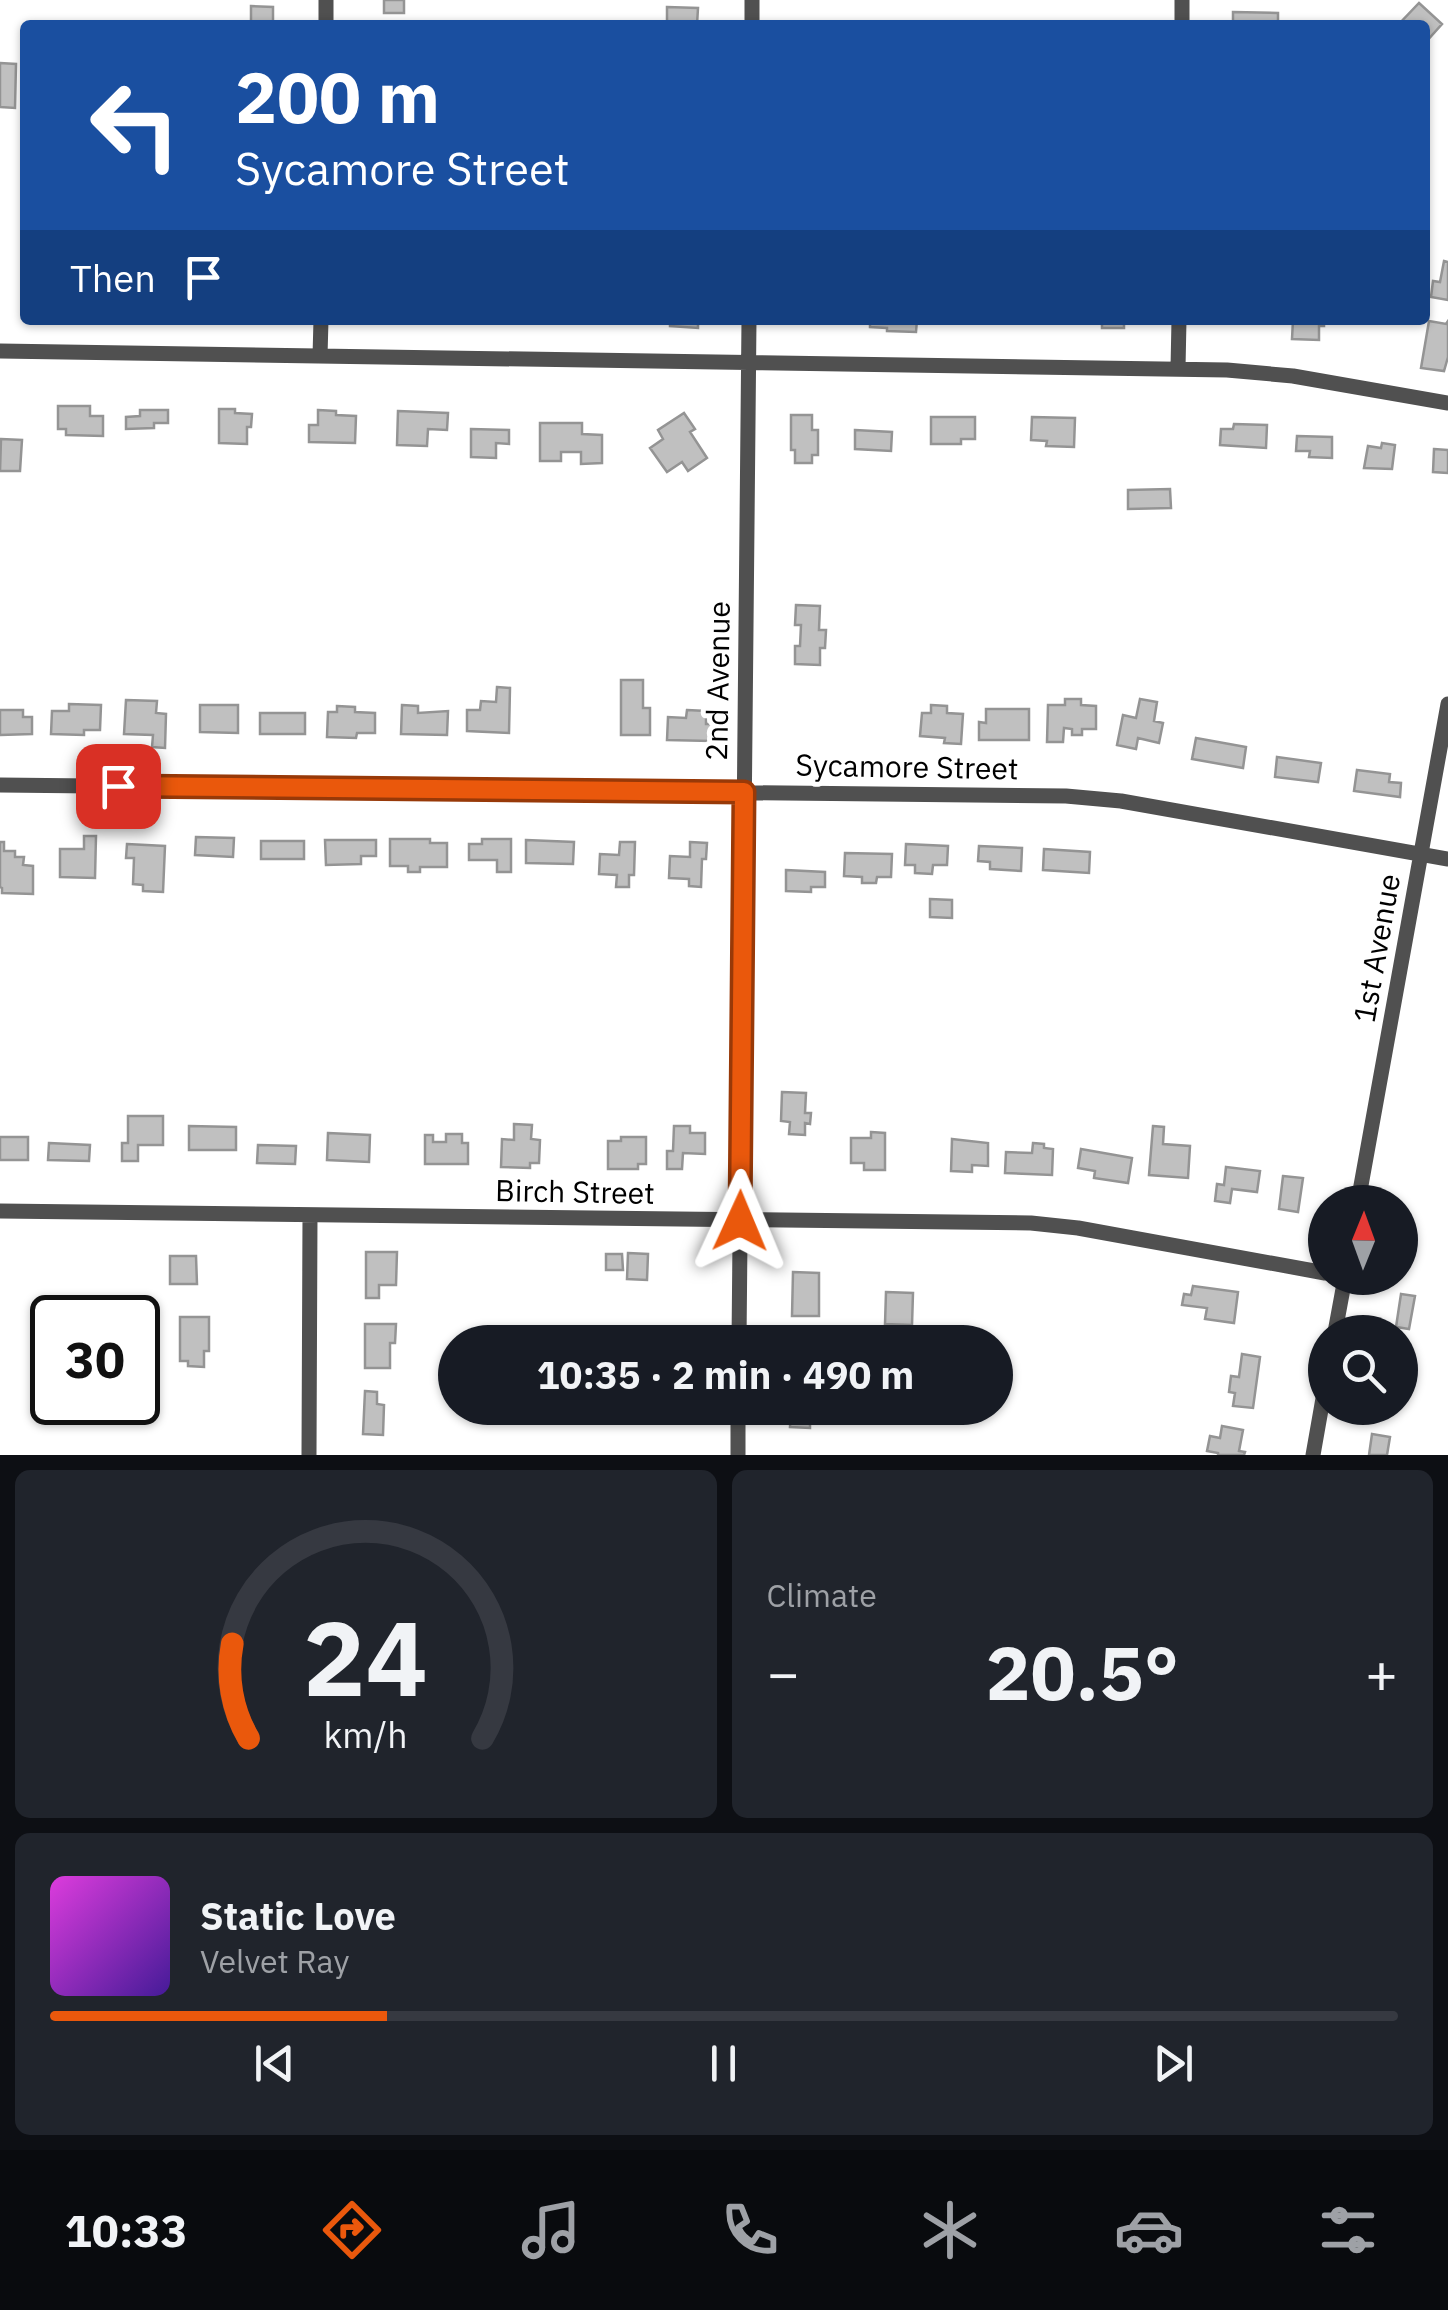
<!DOCTYPE html>
<html lang="en">
<head>
<meta charset="utf-8">
<style>
	:root { --surface:#171b24; --page:#20242c; --text:#f1f3f6; --muted:#9ea1a6; --line:#363941; --accent:#ea580c }
	body { margin:0; font-family:"IBM Plex Sans",sans-serif; background:var(--page); color:var(--text); height:100vh; display:flex; flex-direction:column; font-size:38px; white-space:nowrap }
	* { box-sizing:border-box; margin:0 }
	p { font-size:32px; color:var(--muted) }
	.icon { flex:none; width:55px; height:55px; fill:none; stroke:currentColor; stroke-width:2; stroke-linecap:round; stroke-linejoin:round }
	.map { position:relative; height:1455px; overflow:hidden }
	.sheet { display:flex; flex-direction:column; gap:15px; padding:15px; background:#0d0f14; flex:1 }
	.sheet>* { flex:none }
	.hud { position:absolute; left:20px; top:20px; width:1410px; height:305px; border-radius:10px; box-shadow:0 2px 8px #0004; background:#1a4fa0; color:#fff; overflow:hidden }
	.needle { width:65px; rotate:1deg }
	.controls { position:absolute; left:1308px; top:1185px; display:grid; gap:20px }
	.controls a { display:grid; place-items:center; width:110px; height:110px; border-radius:50%; background:var(--surface); box-shadow:0 2px 8px #0004; font-size:50px }
	.speed { position:absolute; left:30px; top:1295px; display:flex; gap:20px; font-size:50px; font-weight:700; text-align:center }
	.speed>* { display:grid; place-content:center; width:130px; height:130px; border-radius:50%; background:var(--surface); box-shadow:0 2px 8px #0004; line-height:1 }
	.speed .limit { border:5px solid #111; border-radius:15px; background:#fff; color:#111 }
	.pin { position:absolute; display:grid; place-items:center; width:85px; height:85px; color:#fff; margin:-42px; border-radius:20px; box-shadow:0 5px 15px #0006 }
	.me { position:absolute; width:110px; margin:-55px; rotate:1deg; stroke-linejoin:round; filter:drop-shadow(0 0 8px #0008) }
	.turn { display:flex; align-items:center; gap:35px; height:210px; padding:0 50px; font-size:45px }
	.turn .icon { width:130px; height:130px; stroke-width:2.5 }
	.turn b { display:block; font-size:70px; line-height:85px }
	.then { display:flex; align-items:center; height:95px; padding:0 50px; background:#0003; gap:20px; font-size:38px }
	.big { font-size:75px; font-weight:800; line-height:1.1 }
	.sheet .tile { flex:1; display:flex; flex-direction:column; justify-content:center; gap:15px; min-width:0; padding:0 35px; border-radius:15px; background:var(--page) }
	.sheet .dial { align-items:center; gap:0 }
	.dial svg { height:260px; overflow:visible; fill:none; stroke:var(--line); stroke-width:7; stroke-linecap:round; text-anchor:middle }
	.dial text { fill:var(--text); stroke:none }
	.song { display:flex; align-items:center; gap:30px }
	.cover { width:120px; height:120px; border-radius:15px; background:linear-gradient(135deg,hsl(300 70% 55%),hsl(260 70% 35%)) }
	.played { height:10px; border-radius:5px; background:linear-gradient(90deg,var(--accent) 25%,var(--line) 25%) }
	.keys { display:flex; justify-content:space-around; direction:ltr }
	.heat { display:flex; justify-content:space-between; align-items:center; font-size:55px; direction:ltr }
	.sheet .tiles { flex:1; display:grid; gap:15px; grid-template-columns:1fr 1fr }
	.tile:last-child { grid-column:span 2 }
	.trip { position:absolute; left:438px; top:1325px; width:575px; height:100px; border-radius:50px; background:var(--surface); box-shadow:0 2px 8px #0004; font-weight:800; line-height:100px; text-align:center }
	.tab-bar { display:flex; height:160px; justify-content:space-around; align-items:center; background:#090b0e; color:var(--muted) }
	.tab-bar .icon { width:70px; height:70px }
	.tab-bar .selected { color:var(--accent) }
	.tab-bar b { font-size:45px; color:var(--text) }
	.map>svg:first-child { display:block }
</style>
</head>
<body>
<div class="map">
<svg width="1448" height="1455" viewBox="0 0 1448 1455">
	<rect width="100%" height="100%" fill="#fff"/>
	<path fill="#c0c0c0" stroke="#949494" stroke-width="2.5" d="M 384,0 L 404,0 L 404,13 L 384,13 Z
		M 1419,3 L 1442,24 L 1425,43 L 1425,25 L 1398,25 Z
		M 251,6 L 273,7 L 273,25 L 251,25 Z
		M 667,7 L 698,8 L 697,25 L 667,25 Z
		M 1233,12 L 1278,13 L 1278,25 L 1233,25 Z
		M 0,63 L 16,64 L 15,108 L 0,107 Z
		M 1444,261 L 1448,262 L 1448,300 L 1431,297 L 1433,281 L 1440,282 Z
		M 670,320 L 698,320 L 698,328 L 670,326 Z
		M 870,320 L 917,320 L 916,332 L 887,331 L 887,328 L 870,327 Z
		M 1102,320 L 1124,320 L 1124,328 L 1102,328 Z
		M 1293,320 L 1324,320 L 1324,326 L 1319,326 L 1319,340 L 1292,339 Z
		M 1429,321 L 1446,324 L 1448,321 L 1448,357 L 1444,371 L 1421,368 Z
		M 58,406 L 90,406 L 90,416 L 103,416 L 103,436 L 66,435 L 66,429 L 58,429 Z
		M 219,409 L 235,409 L 235,413 L 252,414 L 251,427 L 247,427 L 247,444 L 219,443 Z
		M 140,410 L 168,410 L 168,423 L 154,423 L 154,428 L 126,429 L 126,417 L 140,416 Z
		M 318,410 L 336,411 L 336,415 L 356,416 L 355,443 L 309,442 L 309,425 L 318,425 Z
		M 398,411 L 448,413 L 447,430 L 428,429 L 427,446 L 397,445 Z
		M 684,413 L 695,429 L 690,432 L 707,458 L 688,471 L 682,462 L 667,472 L 650,448 L 663,439 L 658,430 Z
		M 791,415 L 812,415 L 812,430 L 818,430 L 818,455 L 812,455 L 812,463 L 795,463 L 795,450 L 791,450 Z
		M 931,417 L 975,417 L 975,439 L 961,439 L 961,444 L 931,444 Z
		M 1032,417 L 1075,418 L 1074,447 L 1046,446 L 1047,441 L 1031,440 Z
		M 540,423 L 582,423 L 582,434 L 602,435 L 602,463 L 581,464 L 581,452 L 561,452 L 561,461 L 540,461 Z
		M 1234,424 L 1267,425 L 1266,448 L 1220,445 L 1221,429 L 1233,429 Z
		M 471,429 L 509,430 L 509,444 L 496,443 L 496,458 L 471,457 Z
		M 855,430 L 892,432 L 891,451 L 855,449 Z
		M 1297,436 L 1332,437 L 1332,458 L 1309,457 L 1310,451 L 1296,451 Z
		M 1,439 L 22,440 L 20,471 L 0,471 Z
		M 1382,443 L 1395,445 L 1392,469 L 1364,468 L 1368,446 L 1381,448 Z
		M 1434,449 L 1448,450 L 1448,473 L 1433,472 Z
		M 1170,489 L 1171,508 L 1128,509 L 1128,490 Z
		M 796,605 L 820,606 L 819,630 L 826,630 L 825,648 L 820,648 L 820,665 L 795,664 L 795,646 L 800,646 L 801,625 L 795,625 Z
		M 621,680 L 643,680 L 643,708 L 650,708 L 650,735 L 621,735 Z
		M 497,687 L 510,688 L 509,733 L 467,731 L 467,710 L 480,710 L 481,701 L 496,702 Z
		M 1065,699 L 1081,699 L 1081,705 L 1096,706 L 1096,729 L 1082,729 L 1082,735 L 1072,735 L 1072,729 L 1064,728 L 1063,742 L 1047,742 L 1048,705 L 1065,705 Z
		M 1140,699 L 1157,702 L 1154,721 L 1163,723 L 1159,743 L 1138,738 L 1136,749 L 1117,745 L 1123,715 L 1136,718 Z
		M 126,700 L 157,701 L 156,713 L 166,714 L 165,748 L 152,747 L 153,735 L 124,734 Z
		M 69,704 L 101,705 L 100,730 L 84,730 L 84,735 L 51,734 L 52,711 L 69,711 Z
		M 200,705 L 238,705 L 238,733 L 200,732 Z
		M 402,705 L 418,706 L 418,713 L 448,711 L 447,735 L 401,734 Z
		M 931,705 L 947,706 L 947,713 L 963,714 L 961,744 L 944,743 L 945,738 L 920,736 L 922,713 L 931,713 Z
		M 337,706 L 355,707 L 355,712 L 375,713 L 375,733 L 357,733 L 356,738 L 327,737 L 328,712 L 337,712 Z
		M 986,709 L 1029,709 L 1029,740 L 979,740 L 979,722 L 986,723 Z
		M 0,710 L 23,710 L 23,717 L 32,717 L 32,734 L 0,735 Z
		M 687,710 L 706,711 L 706,724 L 712,724 L 711,741 L 667,740 L 668,717 L 686,718 Z
		M 260,713 L 305,713 L 305,734 L 260,734 Z
		M 1196,738 L 1246,747 L 1243,768 L 1192,759 Z
		M 1277,757 L 1321,763 L 1318,782 L 1275,777 Z
		M 1357,770 L 1390,774 L 1389,782 L 1401,783 L 1400,797 L 1354,791 Z
		M 84,836 L 96,836 L 95,878 L 60,877 L 60,849 L 84,849 Z
		M 196,837 L 234,838 L 233,857 L 195,855 Z
		M 390,839 L 430,839 L 430,843 L 447,843 L 447,867 L 420,867 L 420,872 L 408,872 L 408,866 L 390,866 Z
		M 482,839 L 511,839 L 511,872 L 497,872 L 497,860 L 469,860 L 469,844 L 482,844 Z
		M 325,840 L 376,840 L 376,856 L 361,856 L 361,864 L 326,865 Z
		M 526,840 L 574,842 L 573,864 L 526,863 Z
		M 261,841 L 304,841 L 304,859 L 261,859 Z
		M 0,842 L 4,842 L 4,851 L 15,851 L 15,857 L 24,857 L 23,865 L 33,866 L 33,894 L 2,893 L 2,888 L 0,887 Z
		M 620,842 L 635,842 L 634,875 L 629,875 L 629,887 L 616,887 L 617,875 L 599,874 L 600,854 L 619,855 Z
		M 690,842 L 707,843 L 706,859 L 702,859 L 701,887 L 689,886 L 689,879 L 669,878 L 670,856 L 690,857 Z
		M 127,844 L 165,846 L 163,892 L 143,891 L 143,885 L 133,884 L 134,858 L 126,858 Z
		M 906,844 L 948,846 L 947,865 L 933,865 L 932,874 L 915,873 L 915,865 L 905,865 Z
		M 979,846 L 1022,848 L 1021,871 L 990,869 L 990,862 L 978,861 Z
		M 1044,849 L 1090,852 L 1089,873 L 1043,870 Z
		M 845,853 L 892,854 L 891,877 L 877,877 L 876,883 L 862,883 L 862,877 L 844,876 Z
		M 786,870 L 825,872 L 825,887 L 811,887 L 811,892 L 786,891 Z
		M 930,899 L 952,900 L 952,918 L 930,917 Z
		M 782,1092 L 806,1093 L 805,1113 L 811,1113 L 810,1124 L 805,1123 L 805,1135 L 789,1134 L 790,1122 L 781,1121 Z
		M 128,1116 L 163,1116 L 163,1145 L 138,1145 L 138,1161 L 122,1161 L 122,1143 L 128,1143 Z
		M 514,1124 L 532,1125 L 531,1139 L 540,1140 L 539,1163 L 530,1163 L 530,1168 L 501,1167 L 502,1139 L 514,1140 Z
		M 189,1126 L 236,1127 L 236,1150 L 189,1150 Z
		M 674,1126 L 690,1126 L 690,1133 L 705,1133 L 705,1154 L 683,1153 L 682,1169 L 667,1169 L 667,1151 L 673,1151 Z
		M 1153,1126 L 1164,1127 L 1163,1144 L 1190,1146 L 1188,1178 L 1149,1175 Z
		M 871,1132 L 885,1133 L 885,1170 L 864,1170 L 864,1163 L 851,1163 L 851,1138 L 871,1138 Z
		M 328,1133 L 370,1135 L 369,1162 L 327,1160 Z
		M 446,1134 L 462,1134 L 462,1143 L 468,1143 L 468,1164 L 425,1164 L 425,1135 L 433,1135 L 433,1142 L 446,1142 Z
		M 0,1137 L 28,1137 L 28,1160 L 0,1160 Z
		M 621,1137 L 646,1137 L 646,1164 L 638,1164 L 638,1169 L 608,1169 L 608,1141 L 621,1141 Z
		M 952,1139 L 988,1143 L 988,1166 L 972,1165 L 972,1172 L 951,1171 Z
		M 49,1143 L 90,1145 L 89,1161 L 48,1160 Z
		M 1033,1143 L 1044,1144 L 1044,1148 L 1053,1149 L 1052,1175 L 1005,1173 L 1006,1152 L 1032,1153 Z
		M 258,1145 L 296,1146 L 295,1164 L 257,1163 Z
		M 1081,1149 L 1132,1158 L 1128,1183 L 1094,1178 L 1095,1171 L 1078,1168 Z
		M 1226,1167 L 1260,1171 L 1257,1192 L 1232,1189 L 1230,1203 L 1215,1201 L 1217,1184 L 1224,1185 Z
		M 1283,1176 L 1303,1178 L 1298,1212 L 1279,1209 Z
		M 366,1252 L 397,1252 L 396,1285 L 379,1285 L 379,1298 L 366,1298 Z
		M 628,1253 L 648,1254 L 647,1280 L 627,1279 Z
		M 606,1254 L 622,1254 L 623,1270 L 606,1270 Z
		M 170,1256 L 196,1256 L 197,1284 L 170,1284 Z
		M 793,1272 L 819,1273 L 819,1316 L 792,1316 Z
		M 1193,1286 L 1238,1292 L 1234,1323 L 1205,1319 L 1207,1308 L 1182,1305 L 1184,1294 L 1191,1295 Z
		M 886,1292 L 913,1293 L 912,1325 L 885,1324 Z
		M 1401,1294 L 1415,1296 L 1409,1329 L 1396,1327 Z
		M 180,1317 L 209,1317 L 209,1351 L 204,1351 L 204,1367 L 188,1366 L 188,1361 L 180,1361 Z
		M 365,1324 L 396,1324 L 395,1343 L 390,1343 L 390,1368 L 365,1368 Z
		M 1242,1354 L 1260,1357 L 1253,1408 L 1233,1406 L 1235,1393 L 1229,1392 L 1231,1376 L 1239,1377 Z
		M 365,1391 L 377,1392 L 377,1404 L 384,1405 L 383,1435 L 363,1434 Z
		M 666,1408 L 687,1408 L 687,1422 L 666,1422 Z
		M 791,1408 L 821,1408 L 821,1412 L 810,1412 L 810,1428 L 790,1427 Z
		M 1222,1426 L 1243,1430 L 1239,1451 L 1245,1452 L 1244,1455 L 1218,1455 L 1218,1453 L 1207,1451 L 1210,1436 L 1220,1438 Z
		M 1372,1434 L 1390,1437 L 1387,1455 L 1369,1455 Z"/>
	<g fill="none" stroke-linecap="round" stroke-linejoin="round">
		<path stroke="#505050" stroke-width="15" d="M 326,25 L 326,0
			M 752,25 L 752,0
			M 1182,25 L 1182,0
			M 0,351 L 1227,370 L 1293,376 L 1448,403
			M 320,356 L 321,320
			M 1178,368 L 1179,320
			M 0,785 L 1066,796 L 1121,801 L 1448,859
			M 1358,1202 L 1448,704
			M 0,1211 L 1031,1223 L 1078,1228 L 1325,1273
			M 1335,1332 L 1345,1278
			M 739,1342 L 749,320
			M 309,1455 L 310,1215
			M 738,1455 L 738,1408
			M 1313,1455 L 1325,1387"/>
	</g>
	<g fill="none" stroke-linecap="round" stroke-linejoin="round">
		<g stroke="#983908" stroke-width="25">
			<path id="route" d="M 118,786 L 744,792 L 740,1221"/>
		</g>
		<use href="#route" stroke="#ea580c" stroke-width="18"/>
	</g>
	<g text-anchor="middle" dominant-baseline="central" stroke-width="10" stroke-linejoin="round" paint-order="stroke">
		<g font-size="30" fill="#000" stroke="#fff">
			<text transform="translate(717 681) rotate(-89)">2nd Avenue</text>
			<text transform="translate(907 766) rotate(1)">Sycamore Street</text>
			<text transform="translate(1376 948) rotate(-80)">1st Avenue</text>
			<text transform="translate(575 1191) rotate(1)">Birch Street</text>
		</g>
	</g>
</svg>
<div class="controls">
<a><svg class="needle" viewBox="-14 -14 28 28"><path d="M0-13l5 13h-10z" fill="#e53935"/><path d="M0 13l5-13h-10z" fill="#9ea1a6"/></svg></a>
<a><svg class="icon" aria-label="search" viewBox="0 0 24 24"><circle cx="10" cy="10" r="6"/><path d="M15 15l6 6"/></svg></a>
</div>
<div class="speed"><div class="limit">30</div></div>
<div class="pin" style="left:118px;top:786px;background:#d93025"><svg class="icon" aria-label="arrive" viewBox="0 0 24 24"><path d="M6 21V4h12l-3 4 3 4H6"/></svg></div>
<svg class="me" style="left:740px;top:1221px" viewBox="-20 -20 40 40"><path d="M0-17L14 15 0 8-14 15z" fill="#ea580c" stroke="#fff" stroke-width="4"/></svg>
<div class="trip">10:35 · 2 min · 490 m</div>
<div class="hud">
<div class="turn"><svg class="icon" aria-label="left" viewBox="0 0 24 24"><path d="M17 20v-9H6M10 6l-5 5 5 5"/></svg><div><b>200 m</b>Sycamore Street</div></div>
<div class="then">Then<svg class="icon" aria-label="arrive" viewBox="0 0 24 24"><path d="M6 21V4h12l-3 4 3 4H6"/></svg></div>
</div>
</div>
<section class="sheet">
<div class="tiles">
<div class="tile dial"><svg viewBox="0 0 100 80">
<path d="M14 69A42 42 0 1 1 86 69"/>
<path d="M14 69A42 42 0 0 1 9 40" stroke="#ea580c"/>
<text x="50" y="56" font-size="32" font-weight="700">24</text>
<text x="50" y="72" font-size="11">km/h</text>
</svg></div>
<div class="tile"><p>Climate</p>
<div class="heat"><a>−</a><b class="big">20.5°</b><a>+</a></div>
</div>
<div class="tile">
<div class="song"><i class="cover"></i><div><b>Static Love</b><p>Velvet Ray</p></div></div>
<div class="played"></div>
<div class="keys"><svg class="icon" aria-label="previous" viewBox="0 0 24 24"><path d="M18 5L8 12l10 7zM5 5v14"/></svg><svg class="icon" aria-label="pause" viewBox="0 0 24 24"><path d="M8 5v14M16 5v14"/></svg><svg class="icon" aria-label="next" viewBox="0 0 24 24"><path d="M6 5l10 7-10 7zM19 5v14"/></svg></div>
</div>
</div>
</section>
<nav class="tab-bar">
<b>10:33</b>
<svg class="icon selected" aria-label="directions" viewBox="0 0 24 24"><path d="M12 3l9 9-9 9-9-9zM9 14v-3h6M13 9l2 2-2 2"/></svg>
<svg class="icon" aria-label="music" viewBox="0 0 24 24"><path d="M9 18V5l10-2v13"/><circle cx="6" cy="18" r="3"/><circle cx="16" cy="16" r="3"/></svg>
<svg class="icon" aria-label="phone" viewBox="0 0 24 24"><path d="M5 4h4l2 5-3 2q2 4 5 5l2-3 5 2v4C11 20 4 13 5 4z"/></svg>
<svg class="icon" aria-label="climate" viewBox="0 0 24 24"><path d="M12 3v18M4 7l16 10M4 17L20 7"/></svg>
<svg class="icon" aria-label="car" viewBox="0 0 24 24"><path d="M5 17H2v-5l4-1 3-4h7l3 4 3 1v5h-3M9 17h6M6 11h13"/><circle cx="7" cy="17" r="2"/><circle cx="17" cy="17" r="2"/></svg>
<svg class="icon" aria-label="filters" viewBox="0 0 24 24"><path d="M4 7h16M4 17h16"/><circle cx="9" cy="7" r="2"/><circle cx="15" cy="17" r="2"/></svg>
</nav>
</body>
</html>
